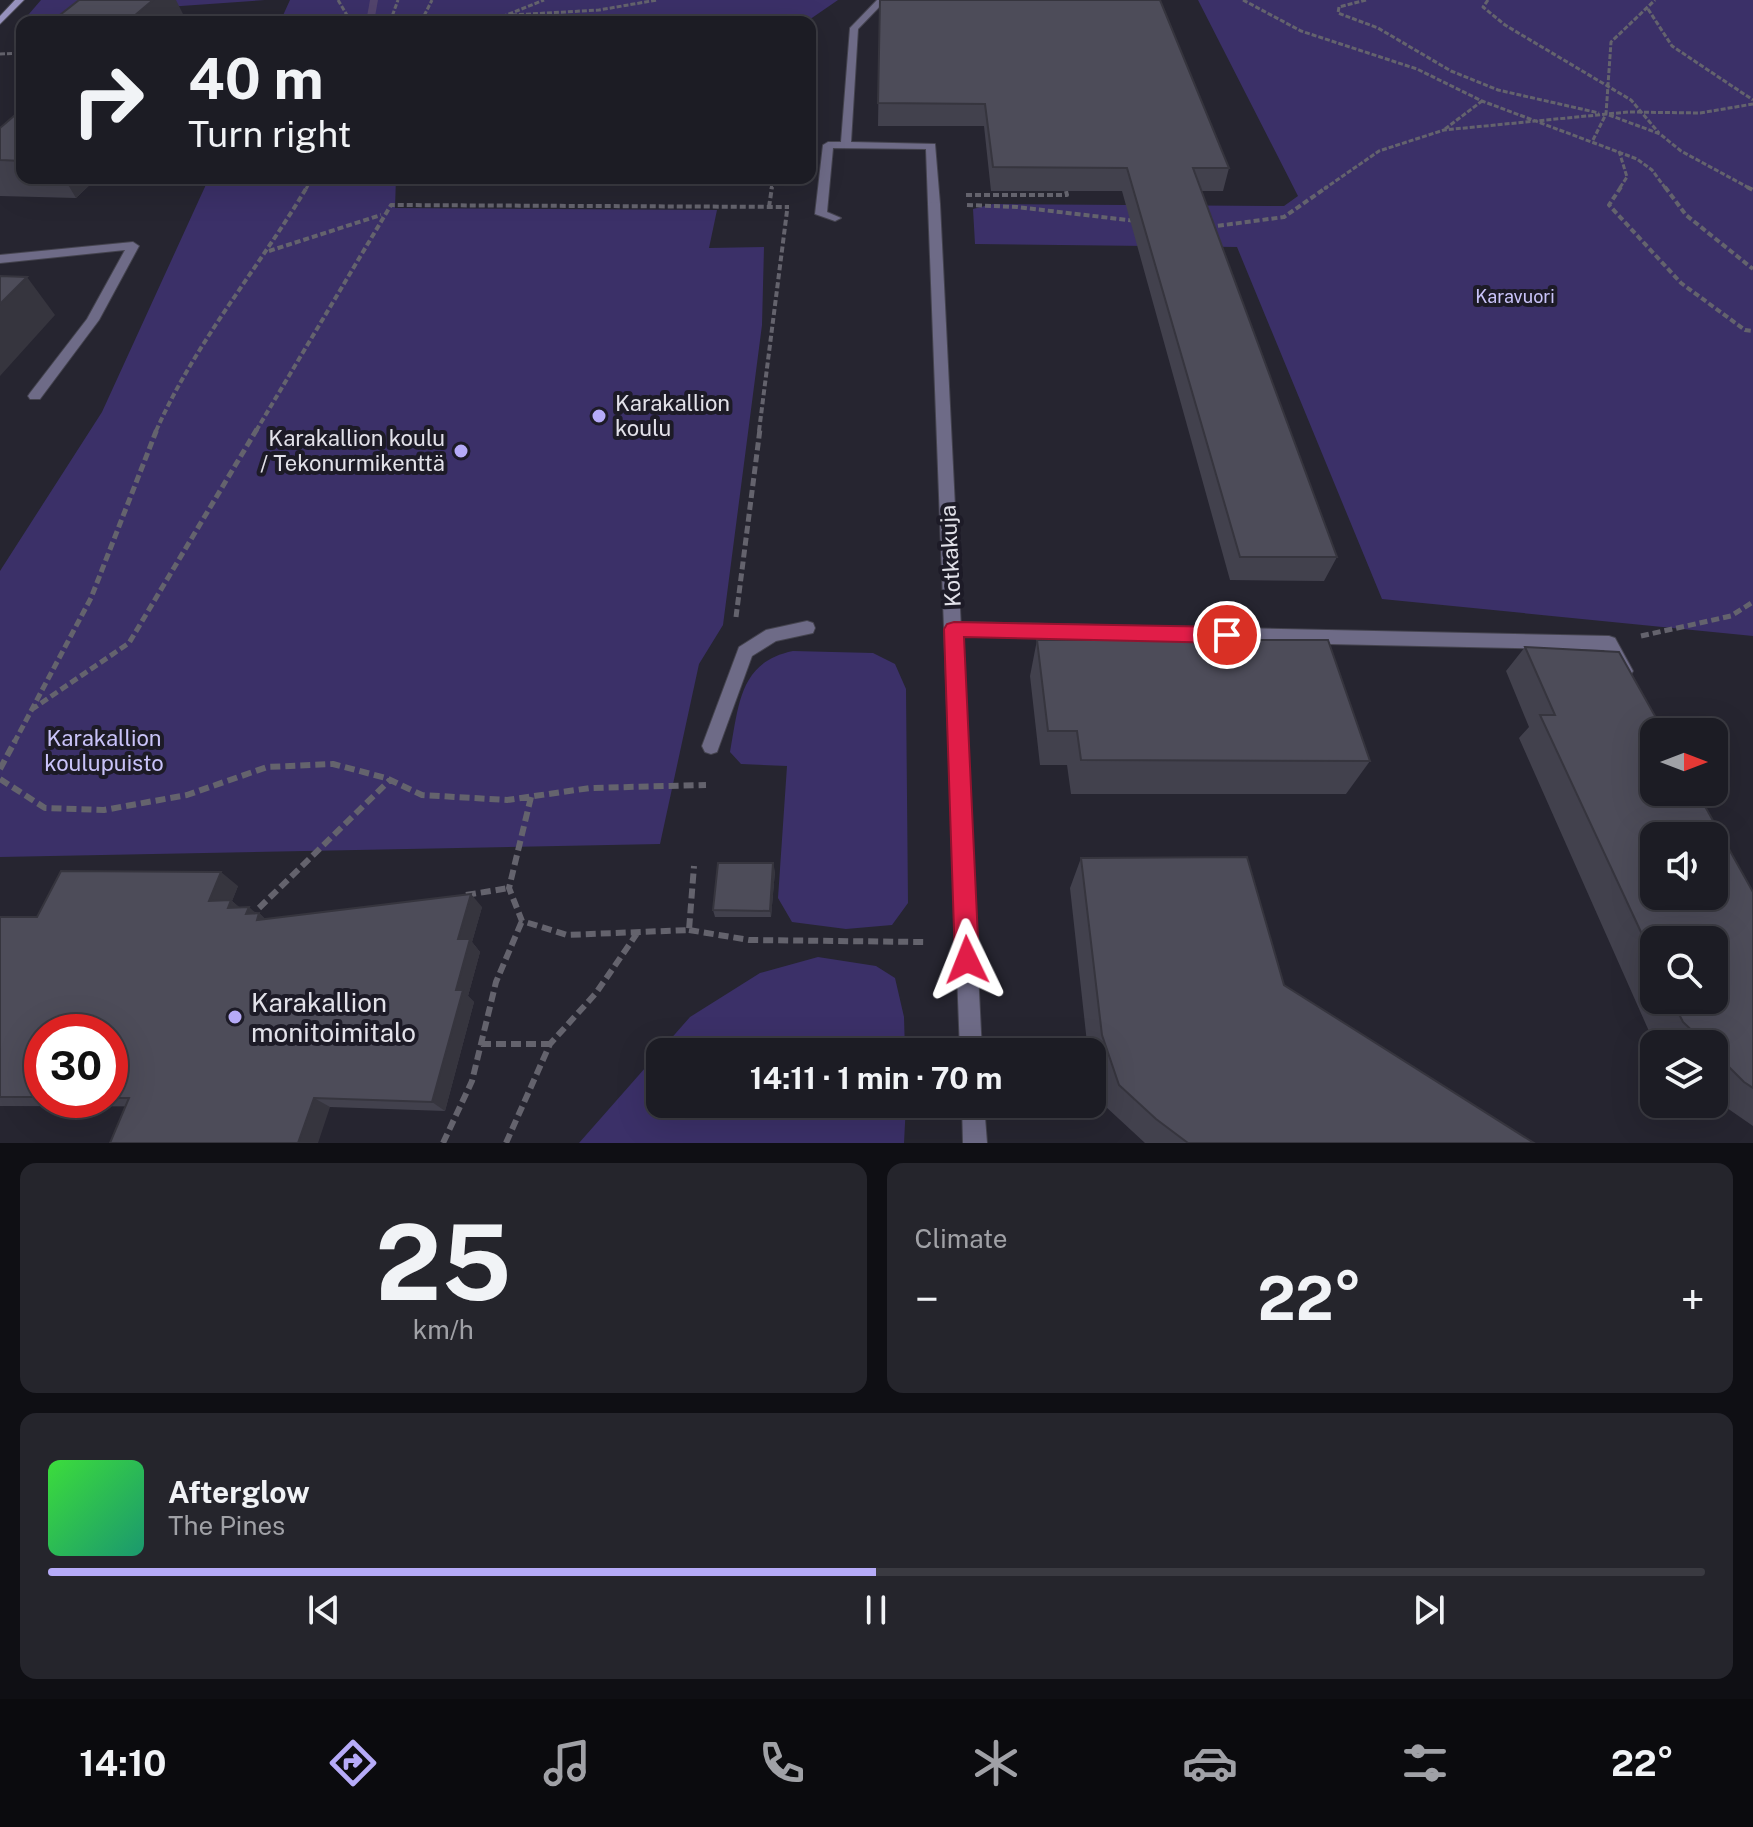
<!DOCTYPE html>
<html lang="en">
<head>
<meta charset="utf-8">
<style>
	:root { --surface:#1c1c24; --page:#25252c; --text:#f1f3f6; --muted:#a0a1a6; --line:#3a3a41; --accent:#b6abf8 }
	body { margin:0; font-family:"Public Sans",sans-serif; background:var(--page); color:var(--text); height:100vh; display:flex; flex-direction:column; font-size:30px; white-space:nowrap }
	* { box-sizing:border-box; margin:0 }
	p { font-size:26px; color:var(--muted) }
	.icon { flex:none; width:44px; height:44px; fill:none; stroke:currentColor; stroke-width:2; stroke-linecap:round; stroke-linejoin:round }
	.map { position:relative; height:1143px; overflow:hidden }
	.sheet { display:flex; flex-direction:column; gap:20px; padding:20px; background:#0f0f14; flex:1 }
	.sheet>* { flex:none }
	.hud { position:absolute; left:16px; top:16px; width:800px; height:168px; border-radius:16px; box-shadow:0 8px 32px #0002,0 0 0 2px var(--line); background:#1c1c24; color:var(--text); overflow:hidden }
	.needle { width:52px; rotate:90deg }
	.buttons { position:absolute; left:1640px; top:718px; display:grid; gap:16px }
	.buttons a { display:grid; place-items:center; width:88px; height:88px; border-radius:16px; background:var(--surface); box-shadow:0 8px 32px #0002,0 0 0 2px var(--line); font-size:40px }
	.speed { position:absolute; left:24px; top:1014px; display:flex; gap:16px; font-size:40px; font-weight:700; text-align:center }
	.speed>* { display:grid; place-content:center; width:104px; height:104px; border-radius:50%; background:var(--surface); box-shadow:0 8px 32px #0002,0 0 0 2px var(--line); line-height:1 }
	.speed .limit { border:12px solid #d22; background:#fff; color:#111 }
	.pin { position:absolute; display:grid; place-items:center; width:68px; height:68px; color:#fff; margin:-34px; border:4px solid #fff; border-radius:50%; box-shadow:0 2px 8px #0007 }
	.me { position:absolute; width:88px; margin:-44px; rotate:358deg; stroke-linejoin:round; filter:drop-shadow(0 0 6px #0008) }
	.turn { display:flex; align-items:center; gap:28px; height:168px; padding:0 40px; font-size:36px }
	.turn .icon { width:104px; height:104px; stroke-width:2.5 }
	.turn b { display:block; font-size:56px; line-height:68px }
	.big { font-size:60px; font-weight:700; line-height:1.1 }
	.sheet .tile { flex:1; display:flex; flex-direction:column; justify-content:center; gap:12px; min-width:0; padding:0 28px; border-radius:16px; background:var(--page) }
	.sheet .dial { align-items:center; gap:0 }
	.dial b { font-size:104px; line-height:1 }
	.song { display:flex; align-items:center; gap:24px }
	.cover { width:96px; height:96px; border-radius:12px; background:linear-gradient(135deg,hsl(120 70% 55%),hsl(160 70% 35%)) }
	.played { height:8px; border-radius:4px; background:linear-gradient(90deg,var(--accent) 50%,var(--line) 50%) }
	.keys { display:flex; justify-content:space-around; direction:ltr }
	.heat { display:flex; justify-content:space-between; align-items:center; font-size:44px; direction:ltr }
	.sheet .tiles { flex:1; display:grid; gap:20px; grid-template-columns:1fr 1fr }
	.tile:last-child { grid-column:span 2 }
	.trip { position:absolute; left:646px; top:1038px; width:460px; height:80px; border-radius:16px; background:var(--surface); box-shadow:0 8px 32px #0002,0 0 0 2px var(--line); font-weight:700; line-height:80px; text-align:center }
	.tab-bar { display:flex; height:128px; justify-content:space-around; align-items:center; background:#0b0b0e; color:var(--muted) }
	.tab-bar .icon { width:56px; height:56px }
	.tab-bar .current { color:var(--accent) }
	.tab-bar b { font-size:36px; color:var(--text) }
	.map>svg:first-child { display:block }
</style>
</head>
<body>
<div class="map">
<svg width="1753" height="1143" viewBox="0 0 1753 1143">
	<rect width="100%" height="100%" fill="#262530"/>
	<path fill="#3b3068" d="M 41,0 L 265,0 L 124,10 L 50,22 L 22,22 L 22,27 L 17,28 Z
		M 290,0 L 838,0 L 806,22 L 280,22 Z
		M 1198,0 L 1753,0 L 1753,636 L 1382,599 L 1237,247 L 975,244 L 973,209 L 993,204 L 1284,206 L 1298,196 Z
		M 209,178 L 396,178 L 395,208 L 717,210 L 709,248 L 764,247 L 762,325 L 723,625 L 699,664 L 660,844 L 0,857 L 0,571 L 102,412 Z
		M 793,651 L 873,653 L 895,664 L 906,689 L 908,903 L 892,925 L 846,929 L 792,922 L 778,898 L 787,766 L 741,764 L 730,752 C 739,705 739,662 793,651 Z
		M 818,957 L 876,966 L 895,978 L 904,1017 L 905,1052 L 660,1052 L 660,1104 L 906,1104 L 904,1143 L 579,1143 L 690,1017 L 760,973 Z"/>
	<g fill="none" stroke-linecap="round" stroke-linejoin="round">
		<path fill="#52446c" fill-rule="evenodd" d="M 370,0 L 378,0 L 374,22 L 366,22 Z"/>
		<g stroke="#44434e" stroke-width="2">
			<path id="lane" d="M 877,0 L 886,0 L 858,29 L 851,142 L 935,144 L 940,204 L 934,207 L 928,204 L 926,149 L 833,148 L 827,212 L 841,218 L 835,221 L 815,214 L 823,145 L 828,142 L 841,142 L 850,28 Z
				M 133,242 L 139,246 L 99,320 L 40,399 L 30,399 L 28,396 L 30,393 L 87,319 L 125,250 L 0,263 L 0,255 Z
				M 807,621 L 813,623 L 815,628 L 813,633 L 776,641 L 752,656 L 717,752 L 711,754 L 705,752 L 702,746 L 739,647 L 766,630 Z
				M 954,622 L 1609,636 L 1615,638 L 1633,671 L 1630,676 L 1624,678 L 1618,676 L 1604,650 L 954,636 L 948,634 L 946,629 L 948,624 Z"/>
		</g>
		<g stroke="#44434e" stroke-width="2">
			<path id="street" d="M 934,201 L 940,204 L 982,1052 L 960,1052 L 928,204 Z
				M 962,1104 L 984,1104 L 987,1143 L 963,1143 Z"/>
		</g>
		<g stroke="#44434e" stroke-width="2">
			<path id="secondary" d="M 15,0 L 24,0 L 0,24 L 0,16 Z"/>
		</g>
		<path stroke="#64636d" stroke-width="3" stroke-dasharray="5 2" stroke-linecap="butt" d="M 338,0 L 351,22
			M 1243,0 L 1301,31 L 1417,69 L 1482,101 L 1637,159 L 1652,170 L 1666,189
			M 1366,0 L 1339,7 L 1338,13 L 1378,28 L 1451,71 L 1498,90 L 1599,113
			M 1488,0 L 1483,7 L 1505,25 L 1631,100 L 1659,133
			M 1648,9 L 1672,46 L 1753,100
			M 512,15 L 599,10 L 657,0
			M 390,22 L 398,0
			M 421,22 L 432,0
			M 489,22 L 544,0
			M 0,54 L 22,53
			M 1609,115 L 1660,134 L 1681,151 L 1751,189
			M 1445,129 L 1482,101
			M 1593,140 L 1606,114 L 1611,42 L 1655,0
			M 1619,151 L 1627,177 L 1619,189
			M 306,189 L 312,178
			M 771,189 L 773,178
			M 1324,189 L 1379,151 L 1444,130 L 1628,112 L 1700,113 L 1753,104"/>
		<path stroke="#64636d" stroke-width="4" stroke-dasharray="6 3" stroke-linecap="butt" d="M 1621,187 L 1609,205 L 1681,283 L 1745,330 L 1753,331
			M 1665,187 L 1686,215 L 1753,269
			M 1747,187 L 1753,190
			M 966,195 L 1067,195 L 1066,191
			M 967,205 L 1017,207 L 1136,221
			M 769,207 L 772,187
			M 1209,227 L 1284,217 L 1327,187
			M 269,251 L 381,215
			M 156,431 C 195,343 258,269 307,187
			M 256,431 L 391,205 L 789,207
			M 759,431 L 787,211"/>
		<path stroke="#64636d" stroke-width="5" stroke-dasharray="8 4" stroke-linecap="butt" d="M 736,617 L 760,429
			M 1641,636 L 1731,616 L 1753,602
			M 31,710 L 129,643 L 257,429
			M 14,743 L 91,598 L 157,429"/>
		<path stroke="#64636d" stroke-width="6" stroke-dasharray="10 5" stroke-linecap="butt" d="M 0,769 L 15,741
			M 0,779 L 45,808 L 104,810 L 187,795 L 267,767 L 333,764 L 386,778 L 422,795 L 507,800 L 590,788 L 706,785
			M 531,797 L 509,888 L 522,921 L 567,935 L 689,930 L 694,866
			M 466,895 L 509,888
			M 259,908 L 390,780
			M 689,930 L 749,940 L 924,942
			M 481,1044 L 550,1044
			M 443,1143 L 472,1081 L 496,982 L 522,921
			M 506,1143 L 550,1044 L 596,993 L 638,932"/>
		<use href="#lane" fill="#6e6b87" fill-rule="evenodd"/>
		<use href="#street" fill="#6e6b87" fill-rule="evenodd"/>
		<use href="#secondary" fill="#9792be" fill-rule="evenodd"/>
	</g>
	<path fill="#42414d" fill-rule="evenodd" d="M 880,0 L 1229,168 L 1223,191 L 1201,191 L 1337,557 L 1324,581 L 1230,580 L 1122,191 L 991,191 L 984,126 L 878,126 Z
		M 22,109 L 22,178 L 97,178 L 76,198 L 0,196 L 0,128 Z
		M 1037,640 L 1370,761 L 1346,794 L 1071,794 L 1067,765 L 1040,765 L 1030,676 Z
		M 1525,647 L 1753,892 L 1753,1126 L 1714,1099 L 1714,1044 L 1658,1044 L 1652,1038 L 1519,738 L 1529,727 L 1506,671 ZM 1654,940 L 1714,1000 L 1654,1000 Z
		M 1081,858 L 1284,985 L 1534,1143 L 1145,1143 L 1105,1106 L 1092,1067 L 1092,1052 L 1088,1052 L 1070,888 Z
		M 775,871 L 771,917 L 715,917 L 713,910 Z
		M 238,886 L 232,901 L 240,908 L 259,913 L 265,919 L 482,907 L 472,942 L 480,952 L 468,996 L 474,1002 L 445,1111 L 330,1107 L 0,1106 L 0,917 L 37,917 ZM 42,1032 L 110,1032 L 110,1100 L 42,1100 Z"/>
	<path fill="#36353e" d="M 153,0 L 176,0 L 186,20 L 183,22 L 127,22 Z
		M 64,178 L 97,178 L 76,198 Z
		M 27,277 L 55,315 L 0,376 L 0,304 Z
		M 773,863 L 775,871 L 771,917 L 770,911 Z
		M 221,872 L 238,886 L 232,901 L 246,913 L 249,907 L 258,915 L 259,913 L 274,927 L 209,901 Z
		M 471,894 L 482,907 L 472,942 L 480,952 L 468,996 L 474,1002 L 445,1111 L 432,1102 L 456,990 L 458,939 Z
		M 314,1098 L 330,1107 L 318,1143 L 298,1143 Z"/>
	<path fill="#4d4c59" stroke="#36353e" stroke-width="2" fill-rule="evenodd" d="M 79,0 L 153,0 L 127,22 L 51,22 Z
		M 880,0 L 1160,0 L 1229,168 L 1193,168 L 1337,557 L 1240,557 L 1127,168 L 993,167 L 985,104 L 878,103 Z
		M 22,109 L 22,161 L 0,160 L 0,128 Z
		M 0,276 L 27,277 L 0,304 Z
		M 1037,640 L 1328,640 L 1370,761 L 1081,760 L 1077,731 L 1048,731 Z
		M 1525,647 L 1619,652 L 1664,732 L 1654,732 L 1654,792 L 1697,792 L 1753,892 L 1753,1088 L 1744,1082 L 1714,1052 L 1714,1044 L 1706,1044 L 1683,1022 L 1672,1000 L 1714,1000 L 1714,940 L 1654,940 L 1654,960 L 1540,715 L 1555,715 ZM 1654,836 L 1714,836 L 1714,896 L 1654,896 Z
		M 1247,857 L 1284,985 L 1534,1143 L 1188,1143 L 1156,1119 L 1119,1085 L 1102,1035 L 1081,858 Z
		M 718,863 L 773,863 L 770,911 L 713,910 Z
		M 61,871 L 221,872 L 209,901 L 231,900 L 228,908 L 249,907 L 246,914 L 259,913 L 257,920 L 471,894 L 458,939 L 470,939 L 456,990 L 463,990 L 432,1102 L 314,1098 L 298,1143 L 110,1143 L 129,1098 L 110,1098 L 110,1032 L 42,1032 L 42,1097 L 0,1097 L 0,917 L 37,917 Z"/>
	<path fill="#e11d48" stroke="#92132f" stroke-width="2" d="M 954,622 L 1227,627 L 1234,630 L 1236,635 L 1234,641 L 1227,643 L 964,637 L 979,960 L 976,969 L 967,972 L 959,969 L 955,960 L 944,629 L 947,624 Z"/>
	<g fill="#b6abf8" stroke="#1d1b27" stroke-width="3">
		<circle cx="599" cy="416" r="8"/>
		<circle cx="461" cy="451" r="8"/>
		<circle cx="235" cy="1017" r="8"/>
	</g>
	<g text-anchor="middle" dominant-baseline="central" stroke-width="8" stroke-linejoin="round" paint-order="stroke">
		<g font-size="18" fill="#c9c3f9" stroke="#1d1b27">
			<text x="1515" y="296">Karavuori</text>
		</g>
		<g font-size="22" fill="#e2e1e9" stroke="#1d1b27" text-anchor="start">
			<text x="615" y="403">Karakallion<tspan x="615" dy="25">koulu</tspan></text>
			<text x="445" y="438" text-anchor="end">Karakallion koulu<tspan x="445" dy="25">/ Tekonurmikenttä</tspan></text>
		</g>
		<g font-size="22" fill="#e2e1e9" stroke="#1d1b27">
			<text transform="translate(950 556) rotate(-93)">Kotkakuja</text>
		</g>
		<g font-size="22" fill="#c9c3f9" stroke="#1d1b27">
			<text x="104" y="738">Karakallion<tspan x="104" dy="25">koulupuisto</tspan></text>
		</g>
		<g font-size="26" fill="#e2e1e9" stroke="#1d1b27" text-anchor="start">
			<text x="251" y="1002">Karakallion<tspan x="251" dy="30">monitoimitalo</tspan></text>
		</g>
	</g>
</svg>
<div class="buttons">
<a><svg class="needle" viewBox="-14 -14 28 28"><path d="M0-13l5 13h-10z" fill="#e53935"/><path d="M0 13l5-13h-10z" fill="#a0a1a6"/></svg></a>
<a><svg class="icon" aria-label="sound" viewBox="0 0 24 24"><path d="M4 9h4l5-4v14l-5-4H4zM17 9q2 3 0 6"/></svg></a>
<a><svg class="icon" aria-label="search" viewBox="0 0 24 24"><circle cx="10" cy="10" r="6"/><path d="M15 15l6 6"/></svg></a>
<a><svg class="icon" aria-label="layers" viewBox="0 0 24 24"><path d="M12 4l9 5-9 5-9-5zM3 14l9 5 9-5"/></svg></a>
</div>
<div class="speed"><div class="limit">30</div></div>
<div class="pin" style="left:1227px;top:635px;background:#d93025"><svg class="icon" aria-label="arrive" viewBox="0 0 24 24"><path d="M6 21V4h12l-3 4 3 4H6"/></svg></div>
<svg class="me" style="left:967px;top:960px" viewBox="-20 -20 40 40"><path d="M0-17L14 15 0 8-14 15z" fill="#e11d48" stroke="#fff" stroke-width="4"/></svg>
<div class="trip">14:11 · 1 min · 70 m</div>
<div class="hud">
<div class="turn"><svg class="icon" aria-label="right" viewBox="0 0 24 24"><path d="M7 20v-9h11M14 6l5 5-5 5"/></svg><div><b>40 m</b>Turn right</div></div>
</div>
</div>
<section class="sheet">
<div class="tiles">
<div class="tile dial"><b>25</b><p>km/h</p></div>
<div class="tile"><p>Climate</p>
<div class="heat"><a>−</a><b class="big">22°</b><a>+</a></div>
</div>
<div class="tile">
<div class="song"><i class="cover"></i><div><b>Afterglow</b><p>The Pines</p></div></div>
<div class="played"></div>
<div class="keys"><svg class="icon" aria-label="previous" viewBox="0 0 24 24"><path d="M18 5L8 12l10 7zM5 5v14"/></svg><svg class="icon" aria-label="pause" viewBox="0 0 24 24"><path d="M8 5v14M16 5v14"/></svg><svg class="icon" aria-label="next" viewBox="0 0 24 24"><path d="M6 5l10 7-10 7zM19 5v14"/></svg></div>
</div>
</div>
</section>
<nav class="tab-bar">
<b>14:10</b>
<svg class="icon current" aria-label="directions" viewBox="0 0 24 24"><path d="M12 3l9 9-9 9-9-9zM9 14v-3h6M13 9l2 2-2 2"/></svg>
<svg class="icon" aria-label="music" viewBox="0 0 24 24"><path d="M9 18V5l10-2v13"/><circle cx="6" cy="18" r="3"/><circle cx="16" cy="16" r="3"/></svg>
<svg class="icon" aria-label="phone" viewBox="0 0 24 24"><path d="M5 4h4l2 5-3 2q2 4 5 5l2-3 5 2v4C11 20 4 13 5 4z"/></svg>
<svg class="icon" aria-label="climate" viewBox="0 0 24 24"><path d="M12 3v18M4 7l16 10M4 17L20 7"/></svg>
<svg class="icon" aria-label="car" viewBox="0 0 24 24"><path d="M5 17H2v-5l4-1 3-4h7l3 4 3 1v5h-3M9 17h6M6 11h13"/><circle cx="7" cy="17" r="2"/><circle cx="17" cy="17" r="2"/></svg>
<svg class="icon" aria-label="filters" viewBox="0 0 24 24"><path d="M4 7h16M4 17h16"/><circle cx="9" cy="7" r="2"/><circle cx="15" cy="17" r="2"/></svg>
<b>22°</b>
</nav>
</body>
</html>
